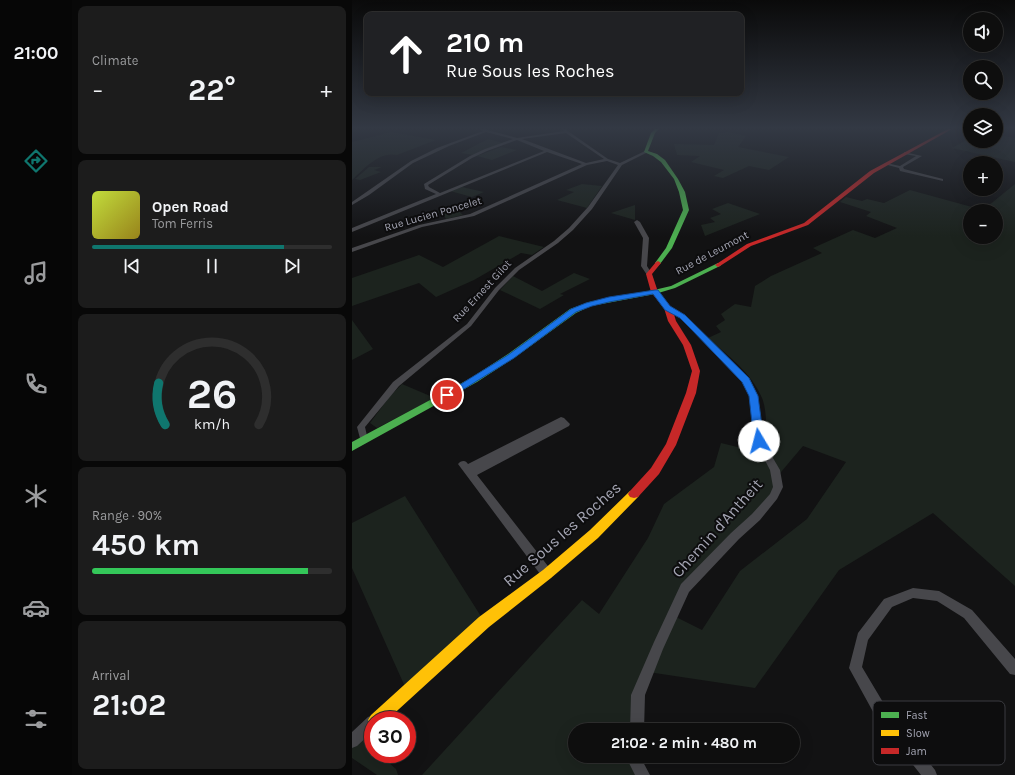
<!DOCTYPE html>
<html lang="en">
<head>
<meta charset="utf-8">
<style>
	:root { --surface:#0e0e0e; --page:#1c1c1c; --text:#f1f3f6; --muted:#9b9c9e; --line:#2e2e2e; --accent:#0f766e }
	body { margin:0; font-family:Karla,sans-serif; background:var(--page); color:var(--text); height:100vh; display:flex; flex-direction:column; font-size:15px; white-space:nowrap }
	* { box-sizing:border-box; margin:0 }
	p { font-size:13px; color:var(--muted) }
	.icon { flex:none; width:22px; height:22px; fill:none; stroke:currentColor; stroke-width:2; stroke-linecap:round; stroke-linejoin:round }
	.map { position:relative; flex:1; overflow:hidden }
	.panel { display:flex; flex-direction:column; gap:6px; padding:6px; background:#080808; width:280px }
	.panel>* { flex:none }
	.guide { position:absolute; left:12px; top:12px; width:380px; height:84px; border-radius:8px; box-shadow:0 4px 16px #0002,0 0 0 1px var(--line); background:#202124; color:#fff; overflow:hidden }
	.controls { position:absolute; left:611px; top:12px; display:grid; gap:8px }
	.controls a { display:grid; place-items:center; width:40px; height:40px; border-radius:50%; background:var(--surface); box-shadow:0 4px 16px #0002,0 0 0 1px var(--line); font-size:20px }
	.speed { position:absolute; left:12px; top:711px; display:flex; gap:8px; font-size:20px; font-weight:700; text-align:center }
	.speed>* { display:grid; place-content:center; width:52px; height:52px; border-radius:50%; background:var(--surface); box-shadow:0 4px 16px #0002,0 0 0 1px var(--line); line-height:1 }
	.speed .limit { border:6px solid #d22; background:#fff; color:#111 }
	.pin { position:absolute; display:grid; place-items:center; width:34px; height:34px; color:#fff; margin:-17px; border:2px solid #fff; border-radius:50%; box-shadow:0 1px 4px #0007 }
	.me { position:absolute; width:44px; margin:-22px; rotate:352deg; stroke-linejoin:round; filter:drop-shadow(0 0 3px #0008) }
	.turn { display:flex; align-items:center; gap:14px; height:84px; padding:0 16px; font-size:18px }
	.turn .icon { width:52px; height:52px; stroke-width:2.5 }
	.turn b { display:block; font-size:28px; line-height:34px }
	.big { font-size:30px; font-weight:700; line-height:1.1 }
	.panel .card { flex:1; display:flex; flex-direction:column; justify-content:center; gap:6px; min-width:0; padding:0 14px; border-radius:8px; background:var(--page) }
	.panel .dial { align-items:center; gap:0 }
	.dial svg { height:104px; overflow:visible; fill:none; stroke:var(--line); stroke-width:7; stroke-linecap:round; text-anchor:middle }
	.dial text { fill:var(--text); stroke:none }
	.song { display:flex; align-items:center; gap:12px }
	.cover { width:48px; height:48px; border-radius:6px; background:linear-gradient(135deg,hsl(70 70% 55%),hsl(50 70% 35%)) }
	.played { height:4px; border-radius:2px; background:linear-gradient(90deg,var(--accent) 80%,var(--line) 80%) }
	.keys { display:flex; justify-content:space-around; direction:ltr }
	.heat { display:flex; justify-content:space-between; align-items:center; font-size:22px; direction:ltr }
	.charge { height:6px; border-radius:3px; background:linear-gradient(90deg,#34c759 90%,var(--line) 0) }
	.trip { position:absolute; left:216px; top:723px; width:232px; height:40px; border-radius:20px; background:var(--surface); box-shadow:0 4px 16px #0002,0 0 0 1px var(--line); font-weight:700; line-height:40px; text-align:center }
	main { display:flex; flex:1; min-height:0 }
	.tab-bar { display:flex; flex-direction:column; width:72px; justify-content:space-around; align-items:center; background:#060606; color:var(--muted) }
	.tab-bar .icon { width:28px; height:28px }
	.tab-bar .selected { color:var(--accent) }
	.tab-bar b { font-size:18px; color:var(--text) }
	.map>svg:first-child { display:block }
</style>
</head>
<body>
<main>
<nav class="tab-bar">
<b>21:00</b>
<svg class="icon selected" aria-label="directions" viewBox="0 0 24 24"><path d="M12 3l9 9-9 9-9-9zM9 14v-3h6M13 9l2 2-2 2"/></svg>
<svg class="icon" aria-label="music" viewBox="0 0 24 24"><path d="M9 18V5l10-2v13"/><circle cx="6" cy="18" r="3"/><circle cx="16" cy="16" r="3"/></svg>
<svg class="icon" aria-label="phone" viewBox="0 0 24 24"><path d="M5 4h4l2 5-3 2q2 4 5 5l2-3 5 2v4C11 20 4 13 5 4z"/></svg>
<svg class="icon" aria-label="climate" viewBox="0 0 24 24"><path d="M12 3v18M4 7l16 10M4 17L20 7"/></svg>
<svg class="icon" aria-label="car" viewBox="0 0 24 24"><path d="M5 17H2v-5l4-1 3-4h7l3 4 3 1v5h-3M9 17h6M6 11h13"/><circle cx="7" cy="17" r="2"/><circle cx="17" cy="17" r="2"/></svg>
<svg class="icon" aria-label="filters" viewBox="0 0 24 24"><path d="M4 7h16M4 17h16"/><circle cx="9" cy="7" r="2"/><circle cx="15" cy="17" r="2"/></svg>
</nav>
<section class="panel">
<div class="card"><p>Climate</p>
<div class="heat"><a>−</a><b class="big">22°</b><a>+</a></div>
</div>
<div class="card">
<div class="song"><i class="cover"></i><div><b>Open Road</b><p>Tom Ferris</p></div></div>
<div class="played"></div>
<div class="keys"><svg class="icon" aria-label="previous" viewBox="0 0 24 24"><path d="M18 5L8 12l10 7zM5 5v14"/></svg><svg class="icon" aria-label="pause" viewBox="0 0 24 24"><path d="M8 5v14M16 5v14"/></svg><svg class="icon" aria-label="next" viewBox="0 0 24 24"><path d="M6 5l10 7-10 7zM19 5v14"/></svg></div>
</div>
<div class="card dial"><svg viewBox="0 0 100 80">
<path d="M14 69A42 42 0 1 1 86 69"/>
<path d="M14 69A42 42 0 0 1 9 37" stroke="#0f766e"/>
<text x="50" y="56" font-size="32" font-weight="700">26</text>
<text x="50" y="72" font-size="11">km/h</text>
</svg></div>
<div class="card"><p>Range · 90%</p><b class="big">450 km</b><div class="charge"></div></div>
<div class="card"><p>Arrival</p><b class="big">21:02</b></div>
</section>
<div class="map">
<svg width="663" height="775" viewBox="0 0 663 775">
	<rect width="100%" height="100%" fill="#121213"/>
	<path fill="#1c231e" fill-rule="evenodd" d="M 39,132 L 84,140 L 45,155 C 27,151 12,169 0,180 L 0,142 Z
		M 376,132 L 394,136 L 386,147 L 437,157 L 417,170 L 397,166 L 371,178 L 362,176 L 372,170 L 339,162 L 348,156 L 325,155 L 322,144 L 362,145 L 367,133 Z
		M 644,135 L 663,138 L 663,162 L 600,148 L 618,138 L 618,141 L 644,141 Z
		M 136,139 L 151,143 L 121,155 L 109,153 Z
		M 149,147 L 165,150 L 140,160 L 125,156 Z
		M 17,167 L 30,167 L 22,170 L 29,172 L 8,180 L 3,179 Z
		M 230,184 L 250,186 L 235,208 L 205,200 L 222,192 L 214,190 Z
		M 663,184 L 663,586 L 581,513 L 487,570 L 403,688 L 296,672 L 285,730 L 223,730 L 223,756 L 284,756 L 291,775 L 70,775 L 230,600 L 247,614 L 296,538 L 312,504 L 362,467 L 369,443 L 414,454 C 414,437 416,413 410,398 C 400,373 375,355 356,338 L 369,332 L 364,326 L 373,320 L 369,314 L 383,304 L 399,307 L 403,286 L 419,276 L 470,253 L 461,248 L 501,230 L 523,238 L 545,228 L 514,216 L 519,212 L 488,202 L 494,197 L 510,201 L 515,199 L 532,203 L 558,190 L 631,210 ZM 618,211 L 644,211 L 644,237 L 618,237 ZM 451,446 L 494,462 L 455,519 L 388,571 L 350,630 L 320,615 L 333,588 L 426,487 L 424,478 Z
		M 110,187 L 132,192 L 120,197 L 98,191 Z
		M 376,203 L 408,214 L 353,236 L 349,225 L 363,222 L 358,218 L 369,214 L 360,209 Z
		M 283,205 L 283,220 L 259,213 Z
		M 95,207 L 103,208 L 111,215 L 94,219 L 92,215 L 85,212 Z
		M 147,236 L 192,247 L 180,255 L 169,253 L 122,280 L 84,297 L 67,283 L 0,306 L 0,278 L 67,255 L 91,267 Z
		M 222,273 L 238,279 L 208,294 L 212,295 L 188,309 L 148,290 L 161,276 L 190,291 Z
		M 0,320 L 21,349 L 0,360 Z
		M 50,384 L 83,398 L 25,428 L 18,423 L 38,396 Z
		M 53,496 L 130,618 L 54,689 L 0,568 L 0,523 Z
		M 8,737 L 21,749 L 21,754 L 27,754 L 44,769 L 46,775 L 25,775 L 0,758 L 0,745 Z"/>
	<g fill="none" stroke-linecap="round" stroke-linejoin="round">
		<path fill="#47474b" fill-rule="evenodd" d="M 127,129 L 132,129 L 165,138 L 212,131 L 209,129 L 213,129 L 256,159 L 268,163 L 293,151 L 296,152 L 270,165 L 240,209 L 221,230 L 206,243 L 167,270 L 147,290 L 119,326 L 47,386 L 13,427 L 16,440 L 15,442 L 9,442 L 5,427 L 41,382 L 115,324 L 143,288 L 163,268 L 202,241 L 217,228 L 236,207 L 266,165 L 255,161 L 235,165 L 122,216 L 70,227 L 0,252 L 0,248 L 67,225 L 118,214 L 230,164 L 195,152 L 0,232 L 0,228 L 84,194 L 73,189 L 72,184 L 118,156 L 133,149 L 161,139 L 134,132 L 97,146 L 61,163 L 17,195 L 0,205 L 0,202 L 59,161 L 85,148 L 131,131 ZM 214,133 L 252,159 L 234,163 L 170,139 ZM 165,140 L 192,151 L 88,193 L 77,187 L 76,185 L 120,158 L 135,151 Z
			M 552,152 L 570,156 L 551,167 L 552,169 L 591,179 L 591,181 L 548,171 L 547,168 L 532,164 L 534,163 L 548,166 L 564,156 L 552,154 Z
			M 285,220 L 288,222 L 297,238 L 295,266 L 300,274 L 297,276 L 295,275 L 289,266 L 291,238 L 282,222 Z
			M 316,306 L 333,315 L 398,380 L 406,396 L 411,441 L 428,470 L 431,487 L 425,499 L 408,520 L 387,539 L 337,592 L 311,649 L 293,695 L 292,730 L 278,730 L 279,695 L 302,642 L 329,584 L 379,533 L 400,514 L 418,494 L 421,487 L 418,470 L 403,441 L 398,396 L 391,381 L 329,317 L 314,309 L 313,308 Z
			M 209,417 L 212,418 L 218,424 L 217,426 L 125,475 L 199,570 L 201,574 L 199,578 L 195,579 L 191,578 L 106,464 L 108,462 C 112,460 114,461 116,464 Z
			M 561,588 L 587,591 L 620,610 L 663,659 L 663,675 L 658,674 L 612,618 L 585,601 L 561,598 L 540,607 L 516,640 L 510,667 L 535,709 L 583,770 L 585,775 L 569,775 L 525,719 L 497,668 L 506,633 L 532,599 Z
			M 21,715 L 26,717 L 27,720 L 21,720 L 21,731 L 5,746 L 0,748 L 0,732 L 16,717 Z
			M 277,756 L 291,756 L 290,760 L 298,775 L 283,775 L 276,761 Z"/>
		<path fill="#4caf50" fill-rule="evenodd" d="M 303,129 L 307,129 L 303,133 L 296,151 L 305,154 L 313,160 L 326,179 L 333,192 L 337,210 L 320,248 L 308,264 L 306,265 L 303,263 L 314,248 L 331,210 L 327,192 L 322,179 L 309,162 L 301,156 L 292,152 L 299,133 Z
			M 366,263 L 369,265 L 368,266 L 323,288 L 303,294 L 239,306 L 224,313 L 162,358 L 125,382 L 0,451 L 0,442 L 119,378 L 156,354 L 218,309 L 237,302 L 302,290 L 319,286 Z"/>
		<path fill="#ffc107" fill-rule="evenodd" d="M 282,490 L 286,491 L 288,494 L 286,497 L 246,538 L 199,578 L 137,627 L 35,720 L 21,720 L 21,726 L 19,725 L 16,720 L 19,715 L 127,617 L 191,570 L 238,530 L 278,491 Z"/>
		<path fill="#c62828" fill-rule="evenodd" d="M 596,129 L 600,129 L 522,173 L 456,225 L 399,246 L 368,266 L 366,267 L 363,265 L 395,244 L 452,223 L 518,171 Z
			M 306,261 L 309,263 L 300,274 L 306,292 L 320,308 L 324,321 L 339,345 L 348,371 L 344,393 L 324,445 L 307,474 L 286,497 L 282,498 L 278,497 L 276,494 L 278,491 L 299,468 L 314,444 L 334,393 L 340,371 L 331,345 L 316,321 L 312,308 L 299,292 L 294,274 L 304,262 Z"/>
	</g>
	<linearGradient id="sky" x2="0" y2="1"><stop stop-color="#0a0a0a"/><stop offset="0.54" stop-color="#333944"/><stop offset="1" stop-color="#333944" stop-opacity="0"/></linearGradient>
	<rect width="663" height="237" fill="url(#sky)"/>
	<path fill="#1a73e8" stroke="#114b97" d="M 303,290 L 306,290 L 318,306 L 333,315 L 397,378 L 406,396 L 412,441 L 411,444 L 404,444 L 402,441 L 397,396 L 390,382 L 339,329 L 328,318 L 313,310 L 301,294 L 257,302 L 240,306 L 224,312 L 162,358 L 99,397 L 95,398 L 91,395 L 156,355 L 219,309 L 234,303 L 257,297 Z"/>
	<g text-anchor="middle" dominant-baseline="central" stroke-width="4" stroke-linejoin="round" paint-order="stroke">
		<g font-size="11" fill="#a4a5b3" stroke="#0d0d0e">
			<text transform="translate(81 214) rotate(-16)">Rue Lucien Poncelet</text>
			<text transform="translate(360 253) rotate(-28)">Rue de Leumont</text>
			<text transform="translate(130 291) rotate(-47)">Rue Ernest Gilot</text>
		</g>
		<g font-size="16" fill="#a4a5b3" stroke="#0d0d0e">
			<text transform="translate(365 528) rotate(-48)">Chemin d'Antheit</text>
			<text transform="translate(210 534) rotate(-41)">Rue Sous les Roches</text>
		</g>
	</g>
	<rect x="521" y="701" width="132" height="64" rx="6" fill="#0d0d0e" stroke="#3a3b40" stroke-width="1"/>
	<rect x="529" y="712" width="18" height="6" fill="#4caf50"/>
	<rect x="529" y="730" width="18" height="6" fill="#ffc107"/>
	<rect x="529" y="748" width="18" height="6" fill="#c62828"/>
	<g font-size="11" fill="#a4a5b3">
		<text x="554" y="719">Fast</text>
		<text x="554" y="737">Slow</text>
		<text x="554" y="755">Jam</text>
	</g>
</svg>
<div class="controls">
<a><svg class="icon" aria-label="sound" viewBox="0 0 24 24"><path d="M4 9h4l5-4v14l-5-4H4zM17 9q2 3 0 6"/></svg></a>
<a><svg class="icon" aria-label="search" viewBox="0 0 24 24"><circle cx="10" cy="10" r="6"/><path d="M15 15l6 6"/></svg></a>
<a><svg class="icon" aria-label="layers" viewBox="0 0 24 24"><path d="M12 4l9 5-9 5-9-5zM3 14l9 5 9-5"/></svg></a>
<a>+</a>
<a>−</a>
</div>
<div class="speed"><div class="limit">30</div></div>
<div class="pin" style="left:95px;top:395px;background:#d93025"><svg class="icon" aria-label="arrive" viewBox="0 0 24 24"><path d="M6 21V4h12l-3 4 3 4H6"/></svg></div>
<svg class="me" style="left:407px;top:441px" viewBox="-20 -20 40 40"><circle r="19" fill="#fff"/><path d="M0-13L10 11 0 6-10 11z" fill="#1a73e8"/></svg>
<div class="trip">21:02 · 2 min · 480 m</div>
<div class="guide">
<div class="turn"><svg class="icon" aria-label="ahead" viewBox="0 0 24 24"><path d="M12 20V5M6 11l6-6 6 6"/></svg><div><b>210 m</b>Rue Sous les Roches</div></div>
</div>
</div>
</main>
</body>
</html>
